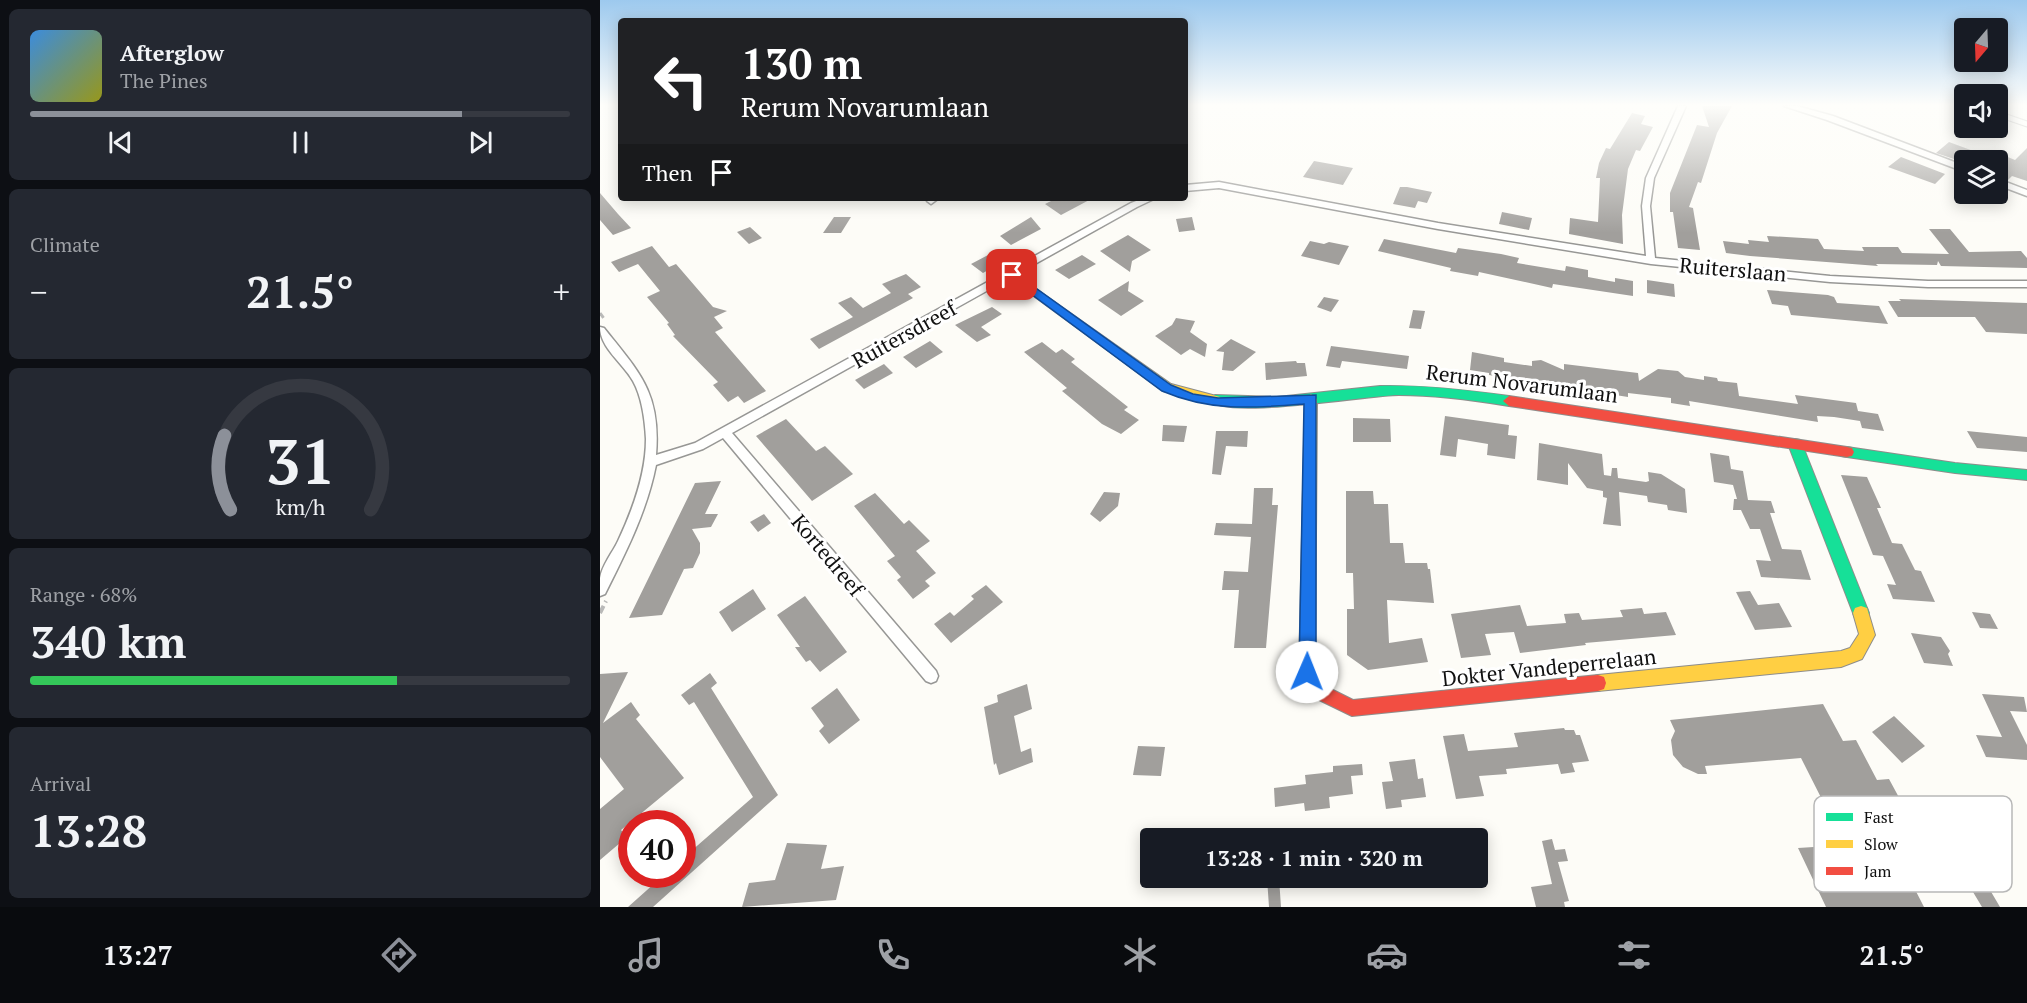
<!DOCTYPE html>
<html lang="en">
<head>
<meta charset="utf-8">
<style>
	:root { --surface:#171b24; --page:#242831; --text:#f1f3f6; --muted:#9ea1a6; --line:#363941; --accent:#8c9099 }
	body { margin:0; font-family:"PT Serif",serif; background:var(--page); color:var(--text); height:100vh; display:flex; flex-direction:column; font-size:22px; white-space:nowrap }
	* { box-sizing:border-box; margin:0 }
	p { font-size:20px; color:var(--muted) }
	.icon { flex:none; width:33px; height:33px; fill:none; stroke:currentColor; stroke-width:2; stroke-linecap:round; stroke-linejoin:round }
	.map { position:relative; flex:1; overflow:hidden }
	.sheet { display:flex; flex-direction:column; gap:9px; padding:9px; background:#0d0f14; width:600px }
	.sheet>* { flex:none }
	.guide { position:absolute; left:18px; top:18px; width:570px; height:183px; border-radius:6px; box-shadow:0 3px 15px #0003; background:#202124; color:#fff; overflow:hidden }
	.needle { width:39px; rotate:199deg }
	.tools { position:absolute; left:1354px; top:18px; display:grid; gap:12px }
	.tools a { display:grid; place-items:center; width:54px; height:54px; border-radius:6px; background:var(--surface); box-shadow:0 3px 15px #0003; font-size:30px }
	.speed { position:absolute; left:18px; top:810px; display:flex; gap:12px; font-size:30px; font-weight:700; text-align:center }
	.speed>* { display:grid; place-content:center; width:78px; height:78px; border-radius:50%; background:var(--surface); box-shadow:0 3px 15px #0003; line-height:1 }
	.speed .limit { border:9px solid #d22; background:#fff; color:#111 }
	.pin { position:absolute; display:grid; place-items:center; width:51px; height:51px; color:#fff; margin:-26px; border-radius:12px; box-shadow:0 3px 9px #0006 }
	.me { position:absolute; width:66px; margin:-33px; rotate:1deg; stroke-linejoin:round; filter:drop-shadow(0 0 4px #0008) }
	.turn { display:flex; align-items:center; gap:21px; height:126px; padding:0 24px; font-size:27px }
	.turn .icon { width:78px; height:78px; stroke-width:2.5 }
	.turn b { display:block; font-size:42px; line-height:51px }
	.then { display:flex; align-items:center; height:57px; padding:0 24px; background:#0003; gap:12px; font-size:22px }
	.big { font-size:45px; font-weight:700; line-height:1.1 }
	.sheet .card { flex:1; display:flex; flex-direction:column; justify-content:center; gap:9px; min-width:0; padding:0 21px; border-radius:9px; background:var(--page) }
	.sheet .dial { align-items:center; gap:0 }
	.dial svg { height:156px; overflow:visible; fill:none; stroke:var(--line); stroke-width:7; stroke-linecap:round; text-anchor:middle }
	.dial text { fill:var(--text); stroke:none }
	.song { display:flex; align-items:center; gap:18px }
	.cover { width:72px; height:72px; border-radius:9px; background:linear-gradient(135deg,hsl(210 70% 55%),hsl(60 70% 35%)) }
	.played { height:6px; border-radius:3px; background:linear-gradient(90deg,var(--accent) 80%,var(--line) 80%) }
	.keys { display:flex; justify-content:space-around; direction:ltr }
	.heat { display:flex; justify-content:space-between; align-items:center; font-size:33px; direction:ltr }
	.charge { height:9px; border-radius:4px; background:linear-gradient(90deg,#34c759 68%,var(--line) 0) }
	.trip { position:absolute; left:540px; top:828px; width:348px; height:60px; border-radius:6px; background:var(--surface); box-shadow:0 3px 15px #0003; font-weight:700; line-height:60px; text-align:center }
	.menu { display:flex; height:96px; justify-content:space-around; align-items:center; background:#090b0e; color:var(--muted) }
	.menu .icon { width:42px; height:42px }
	.menu .on { color:var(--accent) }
	.menu b { font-size:27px; color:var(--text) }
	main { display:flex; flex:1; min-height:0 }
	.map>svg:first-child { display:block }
</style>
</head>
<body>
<main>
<section class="sheet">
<div class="card">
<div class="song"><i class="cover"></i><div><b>Afterglow</b><p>The Pines</p></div></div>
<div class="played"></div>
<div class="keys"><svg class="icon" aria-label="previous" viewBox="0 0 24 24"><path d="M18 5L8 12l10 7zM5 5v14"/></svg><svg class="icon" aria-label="pause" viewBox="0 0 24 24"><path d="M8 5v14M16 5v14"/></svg><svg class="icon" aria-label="next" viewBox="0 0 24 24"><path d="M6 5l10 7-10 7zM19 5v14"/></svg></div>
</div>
<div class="card"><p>Climate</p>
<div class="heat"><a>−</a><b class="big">21.5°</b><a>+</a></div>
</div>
<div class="card dial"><svg viewBox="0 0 100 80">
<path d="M14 69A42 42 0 1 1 86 69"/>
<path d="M14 69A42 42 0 0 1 11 31" stroke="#8c9099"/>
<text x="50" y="56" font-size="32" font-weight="700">31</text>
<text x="50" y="72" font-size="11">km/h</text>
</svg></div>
<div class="card"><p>Range · 68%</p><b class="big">340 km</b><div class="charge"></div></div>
<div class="card"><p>Arrival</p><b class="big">13:28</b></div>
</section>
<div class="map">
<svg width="1427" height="907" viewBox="0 0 1427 907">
	<rect width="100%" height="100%" fill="#fdfcf7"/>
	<path fill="#a19f9c" d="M 1102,106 L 1132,106 L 1117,133 L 1101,183 L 1098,182 L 1089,207 L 1093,208 L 1100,250 L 1078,248 L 1073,212 L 1070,212 L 1070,193 L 1097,125 L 1109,127 Z
		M 1032,113 L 1045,116 L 1041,124 L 1053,127 L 1040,151 L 1036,150 L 1028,169 L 1022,215 L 1023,244 L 969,234 L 970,218 L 998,222 L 1000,178 L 996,178 L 999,163 L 1006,148 L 1010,149 Z
		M 1349,142 L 1395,159 L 1395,160 L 1357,160 L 1336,153 Z
		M 1427,148 L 1427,181 L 1412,176 L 1408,180 L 1398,177 L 1398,153 L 1415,160 Z
		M 1301,157 L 1345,174 L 1335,184 L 1288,167 Z
		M 714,161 L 753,168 L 743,185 L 703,177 Z
		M 800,187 L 807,187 L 832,192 L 827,203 L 818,201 L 815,208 L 793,204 Z
		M 0,193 L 18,214 L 31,228 L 13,235 L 0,220 Z
		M 457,198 L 493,198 L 461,215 L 445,204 Z
		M 902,212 L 932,218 L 929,230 L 899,224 Z
		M 234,217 L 251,217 L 241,233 L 223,233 Z
		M 431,217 L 441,229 L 411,245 L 400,236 Z
		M 592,217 L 595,230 L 579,232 L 576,219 Z
		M 150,227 L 162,238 L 149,244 L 137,232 Z
		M 1329,229 L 1350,229 L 1369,252 L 1421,251 L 1427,258 L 1427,268 L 1341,266 L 1338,261 L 1337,265 L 1276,264 L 1278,266 L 1150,256 L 1126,253 L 1123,241 L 1149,244 L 1148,240 L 1169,242 L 1167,236 L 1203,238 L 1218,239 L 1224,249 L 1264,251 L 1262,247 L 1298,247 L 1302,253 L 1349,254 Z
		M 528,235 L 551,250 L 532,261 L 530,272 L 500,251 Z
		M 784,239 L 856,253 L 858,248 L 901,254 L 919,258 L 917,263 L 965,271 L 966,266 L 988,270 L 988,277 L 1015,282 L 1015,278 L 1033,281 L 1033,296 L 953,284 L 952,288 L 879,272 L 878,276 L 850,271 L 851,268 L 778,251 Z
		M 710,241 L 724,244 L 729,242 L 749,246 L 739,265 L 701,256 Z
		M 52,246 L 69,267 L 76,264 L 113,307 L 127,311 L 114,317 L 123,328 L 115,332 L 166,391 L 144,403 L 138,396 L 128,402 L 113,385 L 118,382 L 73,336 L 75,335 L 67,324 L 69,323 L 47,297 L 60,291 L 38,264 L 19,272 L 11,262 Z
		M 390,254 L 402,262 L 383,273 L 371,264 Z
		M 482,255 L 496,264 L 469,279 L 455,270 Z
		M 306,274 L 321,287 L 308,294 L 313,298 L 219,349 L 210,339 L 253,317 L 238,303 L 251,297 L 263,308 L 291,293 L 282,284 Z
		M 1047,280 L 1074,284 L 1075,297 L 1047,293 Z
		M 529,281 L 528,291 L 544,301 L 521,316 L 498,300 Z
		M 1167,290 L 1228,295 L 1234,297 L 1237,303 L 1279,306 L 1288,324 L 1191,315 L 1188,306 L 1172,304 Z
		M 724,297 L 739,300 L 731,312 L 717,307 Z
		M 1299,299 L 1427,303 L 1427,334 L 1386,332 L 1375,317 L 1298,317 L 1288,301 L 1301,301 Z
		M 392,307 L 402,314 L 381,327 L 391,335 L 377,342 L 355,325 Z
		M 813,310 L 825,311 L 821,329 L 809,328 Z
		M 576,318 L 595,321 L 590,332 L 607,344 L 605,357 L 590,349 L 581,355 L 555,336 L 572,325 Z
		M 631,339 L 656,352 L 633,371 L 622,370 L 624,352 L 616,351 Z
		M 330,341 L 343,352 L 316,368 L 303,357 Z
		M 442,342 L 456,353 L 462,349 L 475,359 L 471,362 L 528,407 L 524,410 L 539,420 L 521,434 L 502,424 L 462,391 L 467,388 L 424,352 Z
		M 731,346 L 809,356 L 807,369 L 742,361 L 740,368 L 726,366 Z
		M 872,352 L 904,358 L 904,362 L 932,366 L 932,361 L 941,360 L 964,370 L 964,364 L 1038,373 L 1039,381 L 1058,369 L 1078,371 L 1085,377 L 1104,380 L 1104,376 L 1117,378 L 1118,381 L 1137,383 L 1139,396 L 1198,404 L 1195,395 L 1256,403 L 1258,411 L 1278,414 L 1284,431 L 1262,428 L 1260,421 L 1234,417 L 1217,416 L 1218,422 L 1089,401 L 1090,406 L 1071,403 L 1071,398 L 1028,393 L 1028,397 L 1009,394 L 1009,391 L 954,382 L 954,386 L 889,375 L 889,373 L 870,370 Z
		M 696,361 L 697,363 L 705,363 L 707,376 L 666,380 L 665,363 Z
		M 284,364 L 293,373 L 264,389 L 255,380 Z
		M 845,416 L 909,425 L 908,435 L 917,436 L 915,459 L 887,455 L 888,444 L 858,439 L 856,457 L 840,455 Z
		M 753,418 L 790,419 L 791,442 L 753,442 Z
		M 186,419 L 216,451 L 225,446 L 253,474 L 212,501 L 156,436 Z
		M 563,425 L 587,426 L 584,442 L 562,441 Z
		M 616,431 L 648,431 L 647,447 L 626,446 L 621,475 L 612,474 Z
		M 1367,431 L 1427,437 L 1427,452 L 1377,448 Z
		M 939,443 L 1002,454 L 1004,475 L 1011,476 L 1012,468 L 1017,468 L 1018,478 L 1046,482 L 1049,481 L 1048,472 L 1061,474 L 1085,489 L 1087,513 L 1068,510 L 1067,505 L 1048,502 L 1047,496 L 1019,492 L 1021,526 L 1003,524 L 1007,498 L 1003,497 L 1003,491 L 987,488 L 968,463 L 968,485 L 937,480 Z
		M 1110,453 L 1129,456 L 1131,469 L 1143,471 L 1148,500 L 1171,501 L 1175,513 L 1170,513 L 1182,549 L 1201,550 L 1211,580 L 1161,577 L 1156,560 L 1171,561 L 1160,529 L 1150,529 L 1141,510 L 1133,510 L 1134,499 L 1137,499 L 1133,485 L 1114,482 Z
		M 1241,475 L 1267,477 L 1281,508 L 1277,508 L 1292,543 L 1302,544 L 1315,570 L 1321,571 L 1335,602 L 1293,599 L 1287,584 L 1296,585 L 1283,556 L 1273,555 Z
		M 121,481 L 105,514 L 118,514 L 111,527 L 92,529 L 100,543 L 100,553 L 93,568 L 84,569 L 62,615 L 29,618 L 95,483 Z
		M 654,488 L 673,488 L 672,505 L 678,505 L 666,648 L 634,648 L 639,590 L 622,590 L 624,571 L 648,572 L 651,537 L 614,535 L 616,523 L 652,524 Z
		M 746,491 L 773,491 L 774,504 L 788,504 L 790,543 L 803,543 L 805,563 L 827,563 L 828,569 L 830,569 L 834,603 L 787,600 L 789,643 L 822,638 L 828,662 L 768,670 L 747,655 L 747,609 L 754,609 L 753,573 L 746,573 Z
		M 504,492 L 520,493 L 518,506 L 500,522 L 490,514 Z
		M 275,493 L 304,524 L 309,520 L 330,541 L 316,551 L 336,573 L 325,581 L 330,586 L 313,599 L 297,580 L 301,577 L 287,561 L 295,556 L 254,506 Z
		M 164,514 L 171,523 L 158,532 L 150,522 Z
		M 386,585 L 403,602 L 351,643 L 334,624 L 350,612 L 354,616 L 374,599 L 371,596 Z
		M 153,589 L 166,609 L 132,632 L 119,612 Z
		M 1150,591 L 1158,605 L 1179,603 L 1192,627 L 1155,630 L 1136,592 Z
		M 205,596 L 247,652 L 220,672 L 210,660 L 206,662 L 195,647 L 200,647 L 177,615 Z
		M 920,605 L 927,626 L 966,623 L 964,614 L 979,613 L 982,620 L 1023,617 L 1020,610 L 1042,608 L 1044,614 L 1066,612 L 1076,635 L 985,643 L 986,645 L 920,653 L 914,632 L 885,634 L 891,655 L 861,658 L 851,614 Z
		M 1372,612 L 1390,614 L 1398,629 L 1380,628 Z
		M 1311,633 L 1341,637 L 1350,651 L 1348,654 L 1353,666 L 1324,663 Z
		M 28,672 L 3,723 L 31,702 L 40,715 L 36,719 L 84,778 L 21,830 L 27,837 L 0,860 L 0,809 L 24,789 L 0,757 L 0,674 Z
		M 110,673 L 117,683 L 111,688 L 178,795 L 53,907 L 28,907 L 65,874 L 82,874 L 82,859 L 153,797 L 94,702 L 89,705 L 81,695 Z
		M 427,684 L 432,709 L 414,716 L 421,752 L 431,748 L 433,762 L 399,775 L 396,763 L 394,765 L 384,707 L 398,702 L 397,695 Z
		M 237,688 L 260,720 L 229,744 L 219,731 L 224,726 L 211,708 Z
		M 1382,694 L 1424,697 L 1427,712 L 1410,711 L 1427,745 L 1427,760 L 1386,757 L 1376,735 L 1402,737 Z
		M 1223,704 L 1243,741 L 1256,740 L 1277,780 L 1289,779 L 1322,840 L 1280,846 L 1292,869 L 1304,868 L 1324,907 L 1226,907 L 1198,848 L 1245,845 L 1201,758 L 1105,766 L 1107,774 L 1098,774 L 1083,767 L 1073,755 L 1071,740 L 1075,731 L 1070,720 Z
		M 1294,716 L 1325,746 L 1302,763 L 1272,732 Z
		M 964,728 L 965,730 L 974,730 L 976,735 L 980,735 L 989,761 L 972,763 L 975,772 L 961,774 L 958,764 L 906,769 L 907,774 L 879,776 L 884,796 L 856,799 L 843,736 L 864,734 L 868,751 L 918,747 L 914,733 Z
		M 538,746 L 565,747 L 561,776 L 533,775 Z
		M 815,759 L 818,779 L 823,778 L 826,797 L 801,800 L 802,807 L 786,809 L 782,782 L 793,781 L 789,762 Z
		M 762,764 L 763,775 L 751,776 L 753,794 L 729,797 L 730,808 L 705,811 L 704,803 L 675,807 L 674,788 L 706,784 L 705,775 L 733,772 L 733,766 Z
		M 952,839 L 955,850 L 965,849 L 968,861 L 958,862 L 969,901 L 964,902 L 965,907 L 936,907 L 931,887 L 952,884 L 942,841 Z
		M 187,843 L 227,845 L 221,869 L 244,866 L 236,900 L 142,907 L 149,883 L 175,880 Z
		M 667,878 L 679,878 L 681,907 L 669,907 Z
		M 1390,890 L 1400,907 L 1382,907 L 1373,892 Z"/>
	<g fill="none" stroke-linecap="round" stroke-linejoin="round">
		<g stroke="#979795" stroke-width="7">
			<path id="lane" d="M 1398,114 L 1427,124"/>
		</g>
		<g stroke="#979795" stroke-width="3">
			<path id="street" d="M 1078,106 L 1086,106 L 1054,178 L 1050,206 L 1055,258 L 1230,276 L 1328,281 L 1427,281 L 1427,287 L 1328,287 L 1230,282 L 1051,264 L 838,229 L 619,188 L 585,191 L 585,185 L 619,182 L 838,223 L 1046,256 L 1042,206 L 1046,178 Z
				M 1184,106 L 1197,106 L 1233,116 L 1365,166 L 1365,172 L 1227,120 Z
				M 1398,179 L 1427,190 L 1427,196 L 1398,185 Z
				M 329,198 L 339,198 L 331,204 L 327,201 Z
				M 544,198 L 556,198 L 537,207 L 132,433 L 336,671 L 338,676 L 336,681 L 331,683 L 326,681 L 123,438 L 103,449 L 56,465 C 47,511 26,552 5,594 L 0,596 C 0,590 0,583 0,578 C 2,565 13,552 18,541 C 33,509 46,474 46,439 C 45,420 42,397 33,381 C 23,363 0,348 0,327 L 4,328 C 40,373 61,393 56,455 L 95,443 L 531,203 Z"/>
		</g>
		<g stroke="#8e8d8b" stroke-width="2">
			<path id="fast" d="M 780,386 C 824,385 866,390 909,396 L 915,401 L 909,406 C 873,400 836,395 799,395 C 769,395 623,420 609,400 L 615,395 L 677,397 Z
				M 1195,439 L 1200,440 L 1202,444 L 1269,613 L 1267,618 L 1261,620 L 1255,618 L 1253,613 L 1188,444 L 1190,440 Z
				M 1247,447 L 1355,463 L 1427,470 L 1427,480 L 1355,473 L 1247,457 L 1242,456 L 1240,452 L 1242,448 Z"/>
		</g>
		<g stroke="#8e8d8b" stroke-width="2">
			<path id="slow" d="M 412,272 L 571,384 L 620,397 L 621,400 L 620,403 L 615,405 L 563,391 L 408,277 L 407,275 Z
				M 711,394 L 717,399 L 715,670 L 729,692 L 727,698 L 721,700 L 715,698 L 699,672 L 705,399 Z
				M 1261,606 L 1267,608 L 1275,635 L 1262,659 L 1241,667 L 998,691 L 992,689 L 990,683 L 992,677 L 998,675 L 1241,651 L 1250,648 L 1259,634 L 1253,613 L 1255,608 Z"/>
		</g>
		<g stroke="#8e8d8b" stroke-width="2">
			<path id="jam" d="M 909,396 L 1247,447 L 1252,448 L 1254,452 L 1252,456 L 1247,457 L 909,406 L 903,401 Z
				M 998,675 L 1004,677 L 1006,683 L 1004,689 L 998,691 L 752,716 L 715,698 L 713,692 L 715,686 L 721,684 L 753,700 Z"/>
		</g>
		<path stroke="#b9b9b8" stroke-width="3" stroke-dasharray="6 3" stroke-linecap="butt" d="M 0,313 L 5,320"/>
		<path stroke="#b9b9b8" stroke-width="4" stroke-dasharray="8 4" stroke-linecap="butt" d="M 0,613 L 6,601"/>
		<use href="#lane" stroke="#fffffe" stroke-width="4.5"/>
		<use href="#street" fill="#fffffe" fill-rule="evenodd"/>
		<use href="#fast" fill="#16e098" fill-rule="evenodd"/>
		<use href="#slow" fill="#ffcf43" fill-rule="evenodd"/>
		<use href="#jam" fill="#f24e42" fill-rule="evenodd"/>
	</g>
	<linearGradient id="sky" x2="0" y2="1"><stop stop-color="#9dc9ee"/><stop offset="0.45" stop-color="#fefefb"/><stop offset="1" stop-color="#fefefb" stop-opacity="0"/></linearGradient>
	<rect width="1427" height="233" fill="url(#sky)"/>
	<path fill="#1a73e8" stroke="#114b97" stroke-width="1.5" d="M 412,271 L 571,385 L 593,394 L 618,398 L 716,395 L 716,672 L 713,677 L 707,680 L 701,677 L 699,672 L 704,404 C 653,408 611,412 562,391 L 408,277 L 406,275 Z"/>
	<g text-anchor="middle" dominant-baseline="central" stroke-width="6" stroke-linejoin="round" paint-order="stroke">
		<g font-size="21" fill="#111" stroke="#fff">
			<text transform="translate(1133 269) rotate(5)">Ruiterslaan</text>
			<text transform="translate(304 334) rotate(-29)">Ruitersdreef</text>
			<text transform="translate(922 383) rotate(7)">Rerum Novarumlaan</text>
			<text transform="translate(228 555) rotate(50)">Kortedreef</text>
			<text transform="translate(949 667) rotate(-6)">Dokter Vandeperrelaan</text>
		</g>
	</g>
	<rect x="1214" y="796" width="198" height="96" rx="9" fill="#fff" stroke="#b8b8b8" stroke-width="1.5"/>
	<rect x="1226" y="813" width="27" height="8" fill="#16e098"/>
	<rect x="1226" y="840" width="27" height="8" fill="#ffcf43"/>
	<rect x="1226" y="867" width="27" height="8" fill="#f24e42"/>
	<g font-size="16" fill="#111">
		<text x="1264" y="823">Fast</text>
		<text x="1264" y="850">Slow</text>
		<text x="1264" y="877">Jam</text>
	</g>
</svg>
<div class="tools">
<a><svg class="needle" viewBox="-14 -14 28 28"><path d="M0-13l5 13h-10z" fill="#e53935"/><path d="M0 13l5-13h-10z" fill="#9ea1a6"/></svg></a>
<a><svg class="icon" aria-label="sound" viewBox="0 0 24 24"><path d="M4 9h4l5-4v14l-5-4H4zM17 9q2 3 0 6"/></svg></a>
<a><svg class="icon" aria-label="layers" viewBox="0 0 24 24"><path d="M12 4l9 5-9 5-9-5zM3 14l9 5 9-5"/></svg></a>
</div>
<div class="speed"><div class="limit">40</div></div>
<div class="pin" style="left:412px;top:275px;background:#d93025"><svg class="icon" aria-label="arrive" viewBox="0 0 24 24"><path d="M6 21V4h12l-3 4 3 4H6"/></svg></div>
<svg class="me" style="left:707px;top:672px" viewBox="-20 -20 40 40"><circle r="19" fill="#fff"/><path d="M0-13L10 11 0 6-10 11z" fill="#1a73e8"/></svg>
<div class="trip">13:28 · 1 min · 320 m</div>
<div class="guide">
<div class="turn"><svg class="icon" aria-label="left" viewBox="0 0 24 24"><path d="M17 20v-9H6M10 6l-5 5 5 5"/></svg><div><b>130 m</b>Rerum Novarumlaan</div></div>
<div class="then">Then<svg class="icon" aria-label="arrive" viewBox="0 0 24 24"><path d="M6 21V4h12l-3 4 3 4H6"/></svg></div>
</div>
</div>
</main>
<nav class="menu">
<b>13:27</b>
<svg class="icon on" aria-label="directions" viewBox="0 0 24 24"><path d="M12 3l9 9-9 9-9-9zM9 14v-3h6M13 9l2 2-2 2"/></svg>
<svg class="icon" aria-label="music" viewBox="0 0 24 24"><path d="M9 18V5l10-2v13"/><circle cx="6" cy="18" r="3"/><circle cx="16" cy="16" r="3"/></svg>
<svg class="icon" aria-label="phone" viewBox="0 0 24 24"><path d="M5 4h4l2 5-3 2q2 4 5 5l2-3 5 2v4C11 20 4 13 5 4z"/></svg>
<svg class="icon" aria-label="climate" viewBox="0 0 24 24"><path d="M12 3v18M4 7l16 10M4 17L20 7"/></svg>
<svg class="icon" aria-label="car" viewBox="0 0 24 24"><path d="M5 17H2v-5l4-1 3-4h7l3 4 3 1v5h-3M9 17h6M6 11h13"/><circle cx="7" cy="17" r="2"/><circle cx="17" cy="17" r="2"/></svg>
<svg class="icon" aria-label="filters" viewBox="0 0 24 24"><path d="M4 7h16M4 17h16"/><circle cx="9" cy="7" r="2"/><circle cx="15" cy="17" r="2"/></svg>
<b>21.5°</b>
</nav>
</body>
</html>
